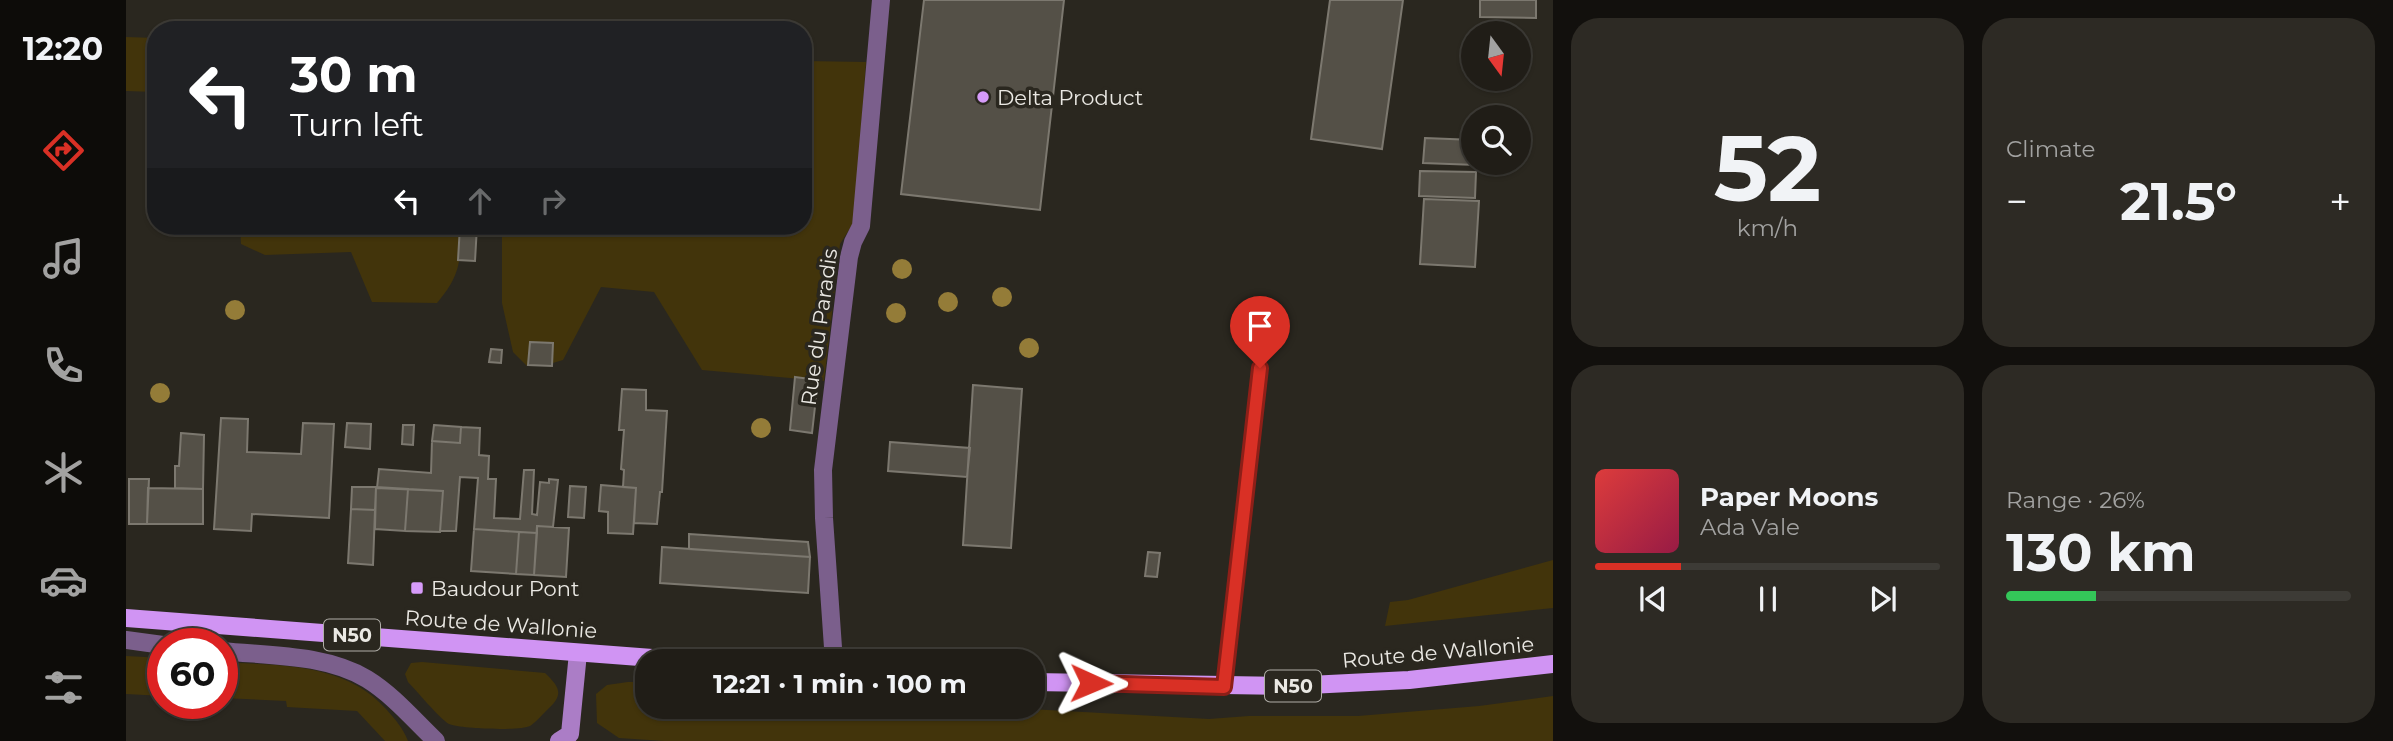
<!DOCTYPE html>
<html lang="en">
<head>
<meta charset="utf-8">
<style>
	:root { --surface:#201d17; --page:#2d2a24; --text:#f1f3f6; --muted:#a2a2a1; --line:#3d3b36; --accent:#d93025 }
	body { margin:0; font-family:Montserrat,sans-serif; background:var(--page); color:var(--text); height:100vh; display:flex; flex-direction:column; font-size:26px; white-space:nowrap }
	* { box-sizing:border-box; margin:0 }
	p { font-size:23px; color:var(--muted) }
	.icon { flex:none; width:38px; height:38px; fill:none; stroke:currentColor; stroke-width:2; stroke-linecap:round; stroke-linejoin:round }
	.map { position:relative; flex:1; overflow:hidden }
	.panel { display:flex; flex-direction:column; gap:18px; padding:18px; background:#12100d; width:840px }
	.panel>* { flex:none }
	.guide { position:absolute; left:21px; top:21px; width:665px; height:214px; border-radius:28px; box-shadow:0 2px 5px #0004,0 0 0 2px var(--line); background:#202124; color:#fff; overflow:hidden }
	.needle { width:46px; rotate:165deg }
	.fabs { position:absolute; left:1335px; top:21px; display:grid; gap:14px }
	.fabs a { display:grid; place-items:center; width:70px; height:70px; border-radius:50%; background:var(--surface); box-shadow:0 2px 5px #0004,0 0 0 2px var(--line); font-size:35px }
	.speed { position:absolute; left:21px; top:628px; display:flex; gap:14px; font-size:35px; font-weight:700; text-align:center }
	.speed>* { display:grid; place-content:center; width:91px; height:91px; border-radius:50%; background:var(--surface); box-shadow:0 2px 5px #0004,0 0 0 2px var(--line); line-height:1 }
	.speed .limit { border:10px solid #d22; background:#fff; color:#111 }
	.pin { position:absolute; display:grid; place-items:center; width:60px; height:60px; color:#fff; margin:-72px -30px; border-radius:50% 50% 50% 0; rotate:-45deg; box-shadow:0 0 7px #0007 }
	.pin .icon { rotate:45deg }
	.me { position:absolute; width:77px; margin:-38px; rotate:91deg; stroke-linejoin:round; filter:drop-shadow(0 0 5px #0008) }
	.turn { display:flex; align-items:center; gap:24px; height:147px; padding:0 28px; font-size:32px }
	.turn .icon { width:91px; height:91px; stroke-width:2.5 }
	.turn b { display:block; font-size:49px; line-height:60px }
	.lanes { display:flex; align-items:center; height:66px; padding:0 28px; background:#0003; justify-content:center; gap:35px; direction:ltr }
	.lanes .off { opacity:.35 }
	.big { font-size:52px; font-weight:700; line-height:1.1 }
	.panel .widget { flex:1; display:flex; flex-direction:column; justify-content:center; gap:10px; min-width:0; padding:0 24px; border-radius:28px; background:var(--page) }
	.panel .dial { align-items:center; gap:0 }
	.dial b { font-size:91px; line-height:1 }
	.song { display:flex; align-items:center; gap:21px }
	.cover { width:84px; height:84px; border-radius:10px; background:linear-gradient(135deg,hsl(0 70% 55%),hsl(340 70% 35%)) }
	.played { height:7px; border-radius:4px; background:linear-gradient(90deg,var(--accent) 25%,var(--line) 25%) }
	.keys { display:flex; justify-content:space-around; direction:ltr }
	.heat { display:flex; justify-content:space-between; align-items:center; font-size:38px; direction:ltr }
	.charge { height:10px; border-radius:5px; background:linear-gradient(90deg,#34c759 26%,var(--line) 0) }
	.panel .tiles { flex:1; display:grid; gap:18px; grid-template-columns:repeat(2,1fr) }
	.trip { position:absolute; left:509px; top:649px; width:410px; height:70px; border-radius:28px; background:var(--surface); box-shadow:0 2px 5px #0004,0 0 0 2px var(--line); font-weight:700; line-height:70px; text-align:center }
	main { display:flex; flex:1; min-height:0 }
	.tab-bar { display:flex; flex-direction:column; width:126px; justify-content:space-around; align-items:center; background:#0d0c09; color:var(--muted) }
	.tab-bar .icon { width:49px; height:49px }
	.tab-bar .selected { color:var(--accent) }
	.tab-bar b { font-size:32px; color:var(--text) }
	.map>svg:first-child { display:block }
</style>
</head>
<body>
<main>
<nav class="tab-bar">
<b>12:20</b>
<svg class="icon selected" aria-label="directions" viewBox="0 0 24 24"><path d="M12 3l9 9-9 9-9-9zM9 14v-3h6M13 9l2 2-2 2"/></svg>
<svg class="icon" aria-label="music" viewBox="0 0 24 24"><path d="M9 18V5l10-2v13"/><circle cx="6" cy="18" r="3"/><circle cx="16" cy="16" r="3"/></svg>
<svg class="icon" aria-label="phone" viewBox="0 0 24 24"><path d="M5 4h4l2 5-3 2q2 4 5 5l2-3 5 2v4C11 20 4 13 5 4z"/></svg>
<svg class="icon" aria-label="climate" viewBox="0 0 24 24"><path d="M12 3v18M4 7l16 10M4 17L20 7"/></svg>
<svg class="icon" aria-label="car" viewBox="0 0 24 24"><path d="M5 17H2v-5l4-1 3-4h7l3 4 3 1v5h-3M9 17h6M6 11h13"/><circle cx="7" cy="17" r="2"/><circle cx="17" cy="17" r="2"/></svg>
<svg class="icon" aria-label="filters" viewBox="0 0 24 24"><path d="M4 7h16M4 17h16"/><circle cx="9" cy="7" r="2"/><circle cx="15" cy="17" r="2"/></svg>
</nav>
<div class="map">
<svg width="1427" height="741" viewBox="0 0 1427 741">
	<rect width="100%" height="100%" fill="#2a271f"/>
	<path fill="#42340b" d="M 0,37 L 30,38 L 30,92 L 0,91 Z
		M 677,61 L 740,62 L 728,222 L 714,244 L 698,381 L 576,370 L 528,292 L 475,287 L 437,360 L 420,365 L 401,366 L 387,352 L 376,303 L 376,226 L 677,226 Z
		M 114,226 L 336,226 C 334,261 335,275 311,303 L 246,302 L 225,252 L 139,255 L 115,244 Z
		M 1427,560 L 1427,608 L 1259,626 L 1264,602 L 1282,600 Z
		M 0,656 L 37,658 L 37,696 L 0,694 Z
		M 96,662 C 154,666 218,662 260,709 C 269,719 277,728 282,741 L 259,741 L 231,711 L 161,707 L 160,701 L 96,698 Z
		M 296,662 L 419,673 C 436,689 437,696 420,711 C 415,716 409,723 404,726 C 393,731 335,729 323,724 C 313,718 291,691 282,682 L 279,674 L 285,663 Z
		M 502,682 L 521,682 L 522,707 L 866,707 L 1083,719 L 1123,716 L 1232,716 L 1353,706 L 1427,696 L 1427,741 L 538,741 L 493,738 L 471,723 L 470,694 L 481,685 Z"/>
	<path fill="#545047" stroke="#7c786f" stroke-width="2" d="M 798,0 L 938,0 L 914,210 L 775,194 Z
		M 1204,0 L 1277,0 L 1256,149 L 1185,139 Z
		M 1354,0 L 1410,0 L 1410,18 L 1354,17 Z
		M 1299,138 L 1348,140 L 1348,163 L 1350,163 L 1350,165 L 1297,163 Z
		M 1294,171 L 1350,172 L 1349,198 L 1293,196 Z
		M 1298,199 L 1353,201 L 1349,267 L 1294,264 Z
		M 334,226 L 351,226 L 349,261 L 332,260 Z
		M 404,342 L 427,343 L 426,366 L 402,365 Z
		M 365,349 L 376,350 L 375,363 L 363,362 Z
		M 669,377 L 692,380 L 686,433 L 664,430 Z
		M 847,385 L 896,389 L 885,548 L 837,545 Z
		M 496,389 L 520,390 L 520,410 L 541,411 L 536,492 L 534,492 L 531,524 L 508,523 L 510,488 L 497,487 L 498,470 L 495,469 L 498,430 L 493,430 Z
		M 95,418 L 122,419 L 121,452 L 175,454 L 177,423 L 208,424 L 203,518 L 126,514 L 125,531 L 88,529 Z
		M 221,423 L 245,424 L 244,449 L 219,447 Z
		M 277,425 L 288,425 L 287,445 L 276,444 Z
		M 308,425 L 335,427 L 334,443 L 306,441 Z
		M 335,427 L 354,428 L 353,455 L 363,456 L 362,479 L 370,479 L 368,518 L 394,519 L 398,470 L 408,470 L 406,514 L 411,515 L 414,482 L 423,483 L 423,479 L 432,480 L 427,527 L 411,526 L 411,533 L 348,529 L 352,478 L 334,477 L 330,531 L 314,531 L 317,491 L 251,488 L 253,469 L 305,473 L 306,441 L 334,443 Z
		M 55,433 L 78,435 L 77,489 L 49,488 L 49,466 L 53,466 Z
		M 764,442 L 844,448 L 841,477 L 762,471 Z
		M 3,479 L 23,479 L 21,524 L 3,524 Z
		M 475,485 L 510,488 L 507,534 L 482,533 L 482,512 L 473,511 Z
		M 444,486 L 460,487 L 458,518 L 442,517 Z
		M 226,487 L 250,487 L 249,510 L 225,509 Z
		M 250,487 L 282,489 L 279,531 L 249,529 Z
		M 22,488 L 77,489 L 77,524 L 21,524 Z
		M 282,489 L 317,491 L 314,532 L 279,531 Z
		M 225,509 L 249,510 L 247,565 L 222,563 Z
		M 411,526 L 443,528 L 440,577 L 408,575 Z
		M 348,529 L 393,532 L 390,574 L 345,571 Z
		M 393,532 L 411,533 L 408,575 L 390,574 Z
		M 563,534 L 682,542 L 684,557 L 563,549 Z
		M 536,547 L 684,557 L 682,593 L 534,583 Z
		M 1022,552 L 1034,553 L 1031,577 L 1019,576 Z"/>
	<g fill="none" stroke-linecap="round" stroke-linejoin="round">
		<path stroke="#7b5f8c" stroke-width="16" d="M 1098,686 L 1134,368"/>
		<path stroke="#7b5f8c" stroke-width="18" d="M 0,640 L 37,645
			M 96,651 C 143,656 199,654 241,679 C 267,695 288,720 310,741
			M 708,662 L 698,518 L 697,470 L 723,257 L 727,242 L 735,226 L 755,0"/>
		<path stroke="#ab7dc6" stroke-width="18" d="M 433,741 L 444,734 L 452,653"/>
		<path stroke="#d094f3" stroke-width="18" d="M 0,618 L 579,662
			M 906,682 L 1163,686 L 1283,680 L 1427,664"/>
	</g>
	<g fill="#947c38">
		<circle cx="776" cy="269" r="10"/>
		<circle cx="876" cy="297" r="10"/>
		<circle cx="822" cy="302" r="10"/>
		<circle cx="109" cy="310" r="10"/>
		<circle cx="770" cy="313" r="10"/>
		<circle cx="903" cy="348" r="10"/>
		<circle cx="34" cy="393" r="10"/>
		<circle cx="635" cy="428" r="10"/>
	</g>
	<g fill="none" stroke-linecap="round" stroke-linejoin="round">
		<g stroke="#8d1f18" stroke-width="18">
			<path id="route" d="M 965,683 L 1098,687 L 1134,368"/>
		</g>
		<use href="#route" stroke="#d93025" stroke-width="12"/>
	</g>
	<g fill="#d69bf9" stroke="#2a271f" stroke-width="2.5">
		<circle cx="857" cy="97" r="7"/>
		<rect x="284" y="581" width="14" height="14" rx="3.5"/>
	</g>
	<g text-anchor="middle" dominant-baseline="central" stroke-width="7" stroke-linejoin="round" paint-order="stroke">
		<g fill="#2a271f" stroke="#b0aea8" stroke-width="2">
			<rect x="198" y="619.5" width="56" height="31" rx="5"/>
			<rect x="1139" y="670.5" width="56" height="31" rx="5"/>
		</g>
		<g font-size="19" font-weight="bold" fill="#eae8e3">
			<text x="226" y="635">N50</text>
			<text x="1167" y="686">N50</text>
		</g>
		<g font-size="21" fill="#eae8e3" stroke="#2a271f" text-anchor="start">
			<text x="871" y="97">Delta Product</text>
			<text x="305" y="588">Baudour Pont</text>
		</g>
		<g font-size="21" fill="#eae8e3" stroke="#2a271f">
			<text transform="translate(693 327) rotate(-82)">Rue du Paradis</text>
			<text transform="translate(375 624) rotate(4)">Route de Wallonie</text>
			<text transform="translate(1312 652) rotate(-5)">Route de Wallonie</text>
		</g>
	</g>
</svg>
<div class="fabs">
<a><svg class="needle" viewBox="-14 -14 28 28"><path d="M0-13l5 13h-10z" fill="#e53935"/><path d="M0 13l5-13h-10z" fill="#a2a2a1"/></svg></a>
<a><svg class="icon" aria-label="search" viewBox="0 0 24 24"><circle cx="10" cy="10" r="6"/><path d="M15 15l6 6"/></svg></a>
</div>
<div class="speed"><div class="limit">60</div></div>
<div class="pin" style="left:1134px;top:368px;background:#d93025"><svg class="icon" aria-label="arrive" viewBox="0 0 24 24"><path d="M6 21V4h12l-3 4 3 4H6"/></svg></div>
<svg class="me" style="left:965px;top:683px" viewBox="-20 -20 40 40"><path d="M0-17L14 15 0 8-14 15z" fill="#d93025" stroke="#fff" stroke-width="4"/></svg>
<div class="trip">12:21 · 1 min · 100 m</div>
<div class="guide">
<div class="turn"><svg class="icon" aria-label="left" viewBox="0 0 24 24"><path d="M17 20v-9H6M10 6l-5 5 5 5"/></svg><div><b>30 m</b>Turn left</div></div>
<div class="lanes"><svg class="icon" aria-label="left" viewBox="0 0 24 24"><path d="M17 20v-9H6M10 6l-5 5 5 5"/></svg><svg class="icon off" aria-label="ahead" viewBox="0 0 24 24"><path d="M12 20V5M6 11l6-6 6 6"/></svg><svg class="icon off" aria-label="right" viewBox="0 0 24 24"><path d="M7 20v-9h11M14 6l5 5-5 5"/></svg></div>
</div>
</div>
<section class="panel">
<div class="tiles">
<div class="widget dial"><b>52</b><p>km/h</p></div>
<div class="widget"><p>Climate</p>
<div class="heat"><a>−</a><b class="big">21.5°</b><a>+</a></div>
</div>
<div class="widget">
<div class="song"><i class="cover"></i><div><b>Paper Moons</b><p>Ada Vale</p></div></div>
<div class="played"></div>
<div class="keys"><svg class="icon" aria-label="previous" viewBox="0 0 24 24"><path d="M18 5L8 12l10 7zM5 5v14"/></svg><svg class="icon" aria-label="pause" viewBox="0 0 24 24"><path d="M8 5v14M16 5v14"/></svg><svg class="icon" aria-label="next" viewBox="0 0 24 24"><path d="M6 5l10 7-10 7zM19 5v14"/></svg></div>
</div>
<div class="widget"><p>Range · 26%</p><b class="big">130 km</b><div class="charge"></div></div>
</div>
</section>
</main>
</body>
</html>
